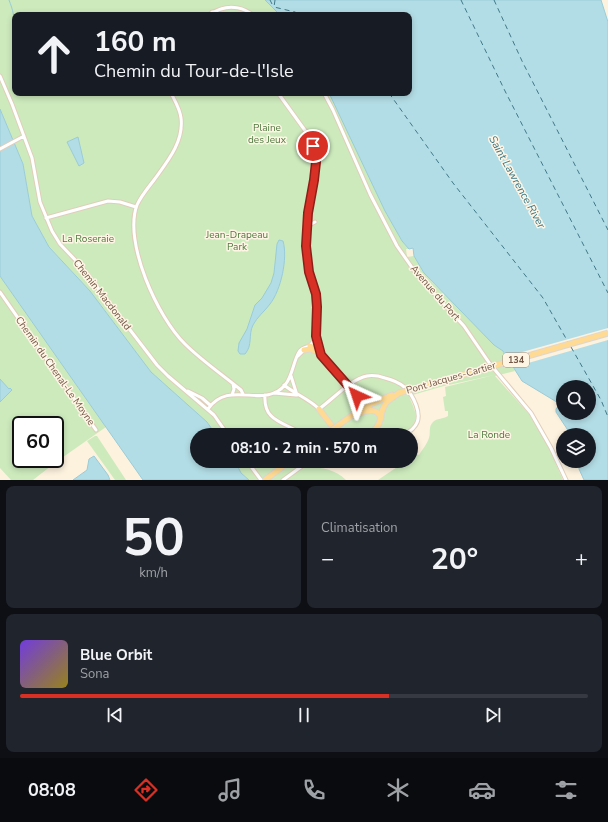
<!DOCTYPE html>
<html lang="fr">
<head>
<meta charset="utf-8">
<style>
	:root { --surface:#171b24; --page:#20242c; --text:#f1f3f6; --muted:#9ea1a6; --line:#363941; --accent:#d93025 }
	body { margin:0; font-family:"Nunito Sans",sans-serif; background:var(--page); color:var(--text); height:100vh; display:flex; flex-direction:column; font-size:15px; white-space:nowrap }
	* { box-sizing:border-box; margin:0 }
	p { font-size:13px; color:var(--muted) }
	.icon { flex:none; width:22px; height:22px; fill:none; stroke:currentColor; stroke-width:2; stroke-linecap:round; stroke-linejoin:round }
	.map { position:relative; height:480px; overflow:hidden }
	.details { display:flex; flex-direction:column; gap:6px; padding:6px; background:#0d0f14; flex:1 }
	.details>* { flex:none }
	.guide { position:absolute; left:12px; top:12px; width:400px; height:84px; border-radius:8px; box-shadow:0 2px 6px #0003; background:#171b24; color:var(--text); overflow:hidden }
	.buttons { position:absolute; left:556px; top:380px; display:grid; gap:8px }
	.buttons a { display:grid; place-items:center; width:40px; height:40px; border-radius:50%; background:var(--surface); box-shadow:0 2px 6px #0003; font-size:20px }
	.speed { position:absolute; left:12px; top:416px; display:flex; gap:8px; font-size:20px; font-weight:700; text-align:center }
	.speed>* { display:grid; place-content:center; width:52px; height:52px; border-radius:50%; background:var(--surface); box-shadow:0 2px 6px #0003; line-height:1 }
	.speed .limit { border:2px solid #111; border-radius:6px; background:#fff; color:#111 }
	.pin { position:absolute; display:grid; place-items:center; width:34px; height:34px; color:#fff; margin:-17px; border:2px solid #fff; border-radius:50%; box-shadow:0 1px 4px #0007 }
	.me { position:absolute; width:44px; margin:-22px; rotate:318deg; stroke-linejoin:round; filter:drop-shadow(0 0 3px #0008) }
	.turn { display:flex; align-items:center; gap:14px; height:84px; padding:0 16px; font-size:18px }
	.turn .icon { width:52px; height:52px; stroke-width:2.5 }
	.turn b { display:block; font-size:28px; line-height:34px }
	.big { font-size:30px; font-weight:700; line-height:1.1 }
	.details .card { flex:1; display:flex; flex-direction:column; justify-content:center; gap:6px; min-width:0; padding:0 14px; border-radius:8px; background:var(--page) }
	.details .dial { align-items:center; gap:0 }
	.dial b { font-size:52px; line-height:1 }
	.song { display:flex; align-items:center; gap:12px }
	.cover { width:48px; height:48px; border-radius:6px; background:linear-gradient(135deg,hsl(260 70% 55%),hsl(50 70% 35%)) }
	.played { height:4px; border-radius:2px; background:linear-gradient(90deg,var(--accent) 65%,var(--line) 65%) }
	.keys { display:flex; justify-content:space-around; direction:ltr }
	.heat { display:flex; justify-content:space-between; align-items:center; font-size:22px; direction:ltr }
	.details .tiles { flex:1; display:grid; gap:6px; grid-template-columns:1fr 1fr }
	.card:last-child { grid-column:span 2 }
	.trip { position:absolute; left:190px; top:428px; width:228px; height:40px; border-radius:20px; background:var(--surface); box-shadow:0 2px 6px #0003; font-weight:700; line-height:40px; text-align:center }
	.tab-bar { display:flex; height:64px; justify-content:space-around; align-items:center; background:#090b0e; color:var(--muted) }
	.tab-bar .icon { width:28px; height:28px }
	.tab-bar .active { color:var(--accent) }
	.tab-bar b { font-size:18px; color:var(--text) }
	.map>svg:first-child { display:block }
</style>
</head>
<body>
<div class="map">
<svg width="608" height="480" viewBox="0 0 608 480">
	<rect width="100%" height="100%" fill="#fdf2de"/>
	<path fill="#cdeabd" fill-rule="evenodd" d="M 0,0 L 265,0 L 280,15 L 15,15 L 15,93 L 330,93 L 385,211 L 402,241 L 409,249 L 406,249 L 407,257 L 414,256 L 424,273 L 432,282 L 467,316 L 494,345 L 503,351 L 515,371 L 495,376 L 529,414 L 549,448 L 563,480 L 378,480 L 406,461 L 411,461 L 411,458 L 417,454 L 419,455 C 422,450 427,444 429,438 C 431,432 428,427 433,422 C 437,418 443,419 448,416 L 448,411 L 445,411 L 443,397 L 446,396 L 445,387 L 494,375 L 444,386 L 409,396 C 417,416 422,421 401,435 L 216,435 L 207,422 L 151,372 L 90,291 L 49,247 L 32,216 L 23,164 L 0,109 Z
		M 0,276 L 106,427 L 56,462 L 33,480 L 11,480 L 0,468 ZM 21,425 L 55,425 L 55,459 L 21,459 Z
		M 95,436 L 97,436 L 126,480 L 115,480 L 87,441 Z
		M 235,461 L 310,461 L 308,467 C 322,467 336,470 346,480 L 249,480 L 241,473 Z"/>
	<path fill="#b3dde6" stroke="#99ccd8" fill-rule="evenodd" d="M 265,0 L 601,0 L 608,22 L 608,480 L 584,480 L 579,469 L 579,461 L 589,461 L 589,435 L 571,435 L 556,412 L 556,409 L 560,404 L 522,381 L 503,351 L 494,345 L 424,273 L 414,256 L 413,248 L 409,249 L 402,241 L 385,211 L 329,93 L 409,93 L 409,15 L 280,15 ZM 563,387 L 589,387 L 589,413 L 563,413 Z
		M 0,109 L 23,164 L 32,216 L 49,247 L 90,291 L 151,372 L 207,422 L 216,435 L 197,435 L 197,461 L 235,461 L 241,473 L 249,480 L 143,480 L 2,279 L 0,276 Z
		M 78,137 L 84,163 L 79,166 L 67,142 Z
		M 279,240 L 283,241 C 288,258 281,290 270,304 C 265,311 257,317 253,325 C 248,335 253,345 245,354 L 240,354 L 238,351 L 239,343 L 247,329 L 255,305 L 262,298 L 271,283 L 274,273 L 277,244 Z
		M 0,379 L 9,389 L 10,388 L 12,390 L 0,402 Z
		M 94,456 L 108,475 L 110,480 L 73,480 L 87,470 L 89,459 Z"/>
	<path fill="#fdf2de" d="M 608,328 L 608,340 L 511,368 L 504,357 Z"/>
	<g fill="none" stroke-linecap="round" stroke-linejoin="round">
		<path stroke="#99ccd8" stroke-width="1" d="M 9,0 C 13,10 15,18 14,29"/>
		<path stroke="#3f7987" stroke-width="1" stroke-dasharray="5 4" stroke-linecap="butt" d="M 270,0 L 272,4
			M 275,0 L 274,7 L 295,12 L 300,15
			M 461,0 L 505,91 L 608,293
			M 494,0 L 522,61 L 608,230
			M 389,93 L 453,183 L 543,298 L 568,342
			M 571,347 L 601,400 L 608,417"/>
		<g stroke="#e0ceba" stroke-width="5">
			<path id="street" d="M 209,15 L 212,12 C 216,12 217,10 221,9 C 232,5 244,8 253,15
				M 0,76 L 12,104 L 32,158 L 40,202 L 52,231 L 60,244 L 81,266 L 157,365 L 168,376 L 214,415 L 228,435
				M 171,93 C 175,101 180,109 181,118 C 184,142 167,162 154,180 C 148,188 141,196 137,205 C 123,242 158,318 185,344 C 202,361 223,375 241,390 L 243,394
				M 278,93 L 309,136 L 315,154 L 315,169 L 307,213 L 306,230 L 308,262 L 317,307 L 316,336 L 313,342 L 310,346
				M 324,93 L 333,110 L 370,194 L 397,246 L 418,276 L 464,326 L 490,364 L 531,413 L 551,448 L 566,480
				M 0,149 L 24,136
				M 46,218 L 108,201 L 120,202 L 136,207
				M 307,229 L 311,224 L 315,222
				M 0,292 L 96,430
				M 298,356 L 304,350
				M 291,376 L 297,395
				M 284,385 C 295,394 309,399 319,409 C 333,399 351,379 367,376 C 373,375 379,376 385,378 C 401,382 410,389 416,405 C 421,419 418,427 404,435
				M 188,391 L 202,398 L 210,405
				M 274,393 L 296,395
				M 232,395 L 234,389 L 233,384
				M 265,395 C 263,423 286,422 304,435
				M 208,409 C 226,383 254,402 274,393 C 293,385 291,366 299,352 C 301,348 306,347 310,346
				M 247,461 L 261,480
				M 283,480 L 309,461"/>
		</g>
		<g stroke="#ddd7d3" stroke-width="7">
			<path id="primary" d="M 316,336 L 320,352
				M 310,346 L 317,349 L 336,372
				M 304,350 L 310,349 L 315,351
				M 357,396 L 364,401 L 379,399
				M 319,409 L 335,430 L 342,435
				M 355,413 L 360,403 L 358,397
				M 360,413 C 369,410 377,408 381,418
				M 354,414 L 371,404 L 392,395
				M 367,435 C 386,425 377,415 386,403 C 389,399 395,396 399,393
				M 265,480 L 290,461"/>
		</g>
		<use href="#street" stroke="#fff" stroke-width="3"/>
		<use href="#primary" stroke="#feda93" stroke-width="5"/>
		<g stroke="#ddd7d3" stroke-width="7" stroke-linecap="butt">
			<path id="primary-bridge" d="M 336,372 L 357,396
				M 399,393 L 608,333
				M 325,435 L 354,414"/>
		</g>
		<use href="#primary-bridge" stroke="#feda93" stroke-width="5"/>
	</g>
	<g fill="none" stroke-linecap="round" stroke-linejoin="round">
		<g stroke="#8d1f18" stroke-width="10">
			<path id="route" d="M 313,146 L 316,162 L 314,180 L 308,213 L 306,246 L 309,272 L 316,294 L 317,307 L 316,336 L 321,355 L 357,396"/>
		</g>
		<use href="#route" stroke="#d93025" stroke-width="7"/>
	</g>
	<g text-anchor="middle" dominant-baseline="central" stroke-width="3" stroke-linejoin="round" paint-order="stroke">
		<rect fill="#fff5e5" stroke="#9d8676" stroke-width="1" x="503" y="353" width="26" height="14" rx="3"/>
		<g font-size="9" font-weight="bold" fill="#735746">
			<text x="516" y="360">134</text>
		</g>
		<g font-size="10" fill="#4d793e" stroke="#fff5e5">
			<text x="267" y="128">Plaine<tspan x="267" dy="12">des Jeux</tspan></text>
			<text x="237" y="235">Jean-Drapeau<tspan x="237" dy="12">Park</tspan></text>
			<text x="88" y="239">La Roseraie</text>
			<text x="489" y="435">La Ronde</text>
		</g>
		<g font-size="10" fill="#735746" stroke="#fff5e5">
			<text transform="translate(435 293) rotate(49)">Avenue du Port</text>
			<text transform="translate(102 295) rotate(52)">Chemin Macdonald</text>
			<text transform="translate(55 371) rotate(55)">Chemin du Chenal-Le Moyne</text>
			<text transform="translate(451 378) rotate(-16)">Pont Jacques-Cartier</text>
		</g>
		<g font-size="11" font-style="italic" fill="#3f7987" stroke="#fff5e5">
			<text transform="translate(517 182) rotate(61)">Saint Lawrence River</text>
		</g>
	</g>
</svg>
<div class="buttons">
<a><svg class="icon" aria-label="search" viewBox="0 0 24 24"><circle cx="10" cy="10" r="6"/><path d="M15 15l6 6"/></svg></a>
<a><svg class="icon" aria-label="layers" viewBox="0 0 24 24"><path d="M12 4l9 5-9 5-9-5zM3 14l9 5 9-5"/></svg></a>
</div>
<div class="speed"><div class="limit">60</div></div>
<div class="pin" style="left:313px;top:146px;background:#d93025"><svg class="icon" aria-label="arrive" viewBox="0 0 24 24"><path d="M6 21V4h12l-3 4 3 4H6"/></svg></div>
<svg class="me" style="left:357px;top:396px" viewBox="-20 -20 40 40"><path d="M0-17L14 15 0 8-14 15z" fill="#d93025" stroke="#fff" stroke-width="4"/></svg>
<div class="trip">08:10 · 2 min · 570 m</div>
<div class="guide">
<div class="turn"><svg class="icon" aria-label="ahead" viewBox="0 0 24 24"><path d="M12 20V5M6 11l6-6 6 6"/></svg><div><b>160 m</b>Chemin du Tour-de-l'Isle</div></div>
</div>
</div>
<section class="details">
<div class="tiles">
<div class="card dial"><b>50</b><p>km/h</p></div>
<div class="card"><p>Climatisation</p>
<div class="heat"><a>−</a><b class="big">20°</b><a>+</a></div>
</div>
<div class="card">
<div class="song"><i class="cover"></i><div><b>Blue Orbit</b><p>Sona</p></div></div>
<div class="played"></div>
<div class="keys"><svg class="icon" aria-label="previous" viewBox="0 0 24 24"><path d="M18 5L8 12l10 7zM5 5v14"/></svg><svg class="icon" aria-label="pause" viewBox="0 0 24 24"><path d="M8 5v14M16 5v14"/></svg><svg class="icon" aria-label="next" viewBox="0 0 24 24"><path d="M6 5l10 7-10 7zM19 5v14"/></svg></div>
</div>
</div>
</section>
<nav class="tab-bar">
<b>08:08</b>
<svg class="icon active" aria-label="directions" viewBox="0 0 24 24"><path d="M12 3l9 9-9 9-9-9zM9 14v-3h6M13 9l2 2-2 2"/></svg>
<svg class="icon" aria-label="music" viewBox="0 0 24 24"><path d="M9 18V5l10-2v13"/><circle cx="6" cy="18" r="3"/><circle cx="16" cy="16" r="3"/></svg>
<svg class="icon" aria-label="phone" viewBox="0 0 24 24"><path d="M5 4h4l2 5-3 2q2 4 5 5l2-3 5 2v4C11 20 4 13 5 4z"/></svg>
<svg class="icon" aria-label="climate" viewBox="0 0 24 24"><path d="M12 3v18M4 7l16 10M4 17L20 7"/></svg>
<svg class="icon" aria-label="car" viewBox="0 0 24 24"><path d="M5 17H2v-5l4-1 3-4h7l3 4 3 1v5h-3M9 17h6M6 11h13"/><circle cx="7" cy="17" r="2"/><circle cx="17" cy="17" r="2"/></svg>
<svg class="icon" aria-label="filters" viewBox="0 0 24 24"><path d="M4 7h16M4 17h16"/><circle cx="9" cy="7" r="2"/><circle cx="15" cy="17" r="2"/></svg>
</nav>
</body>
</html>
